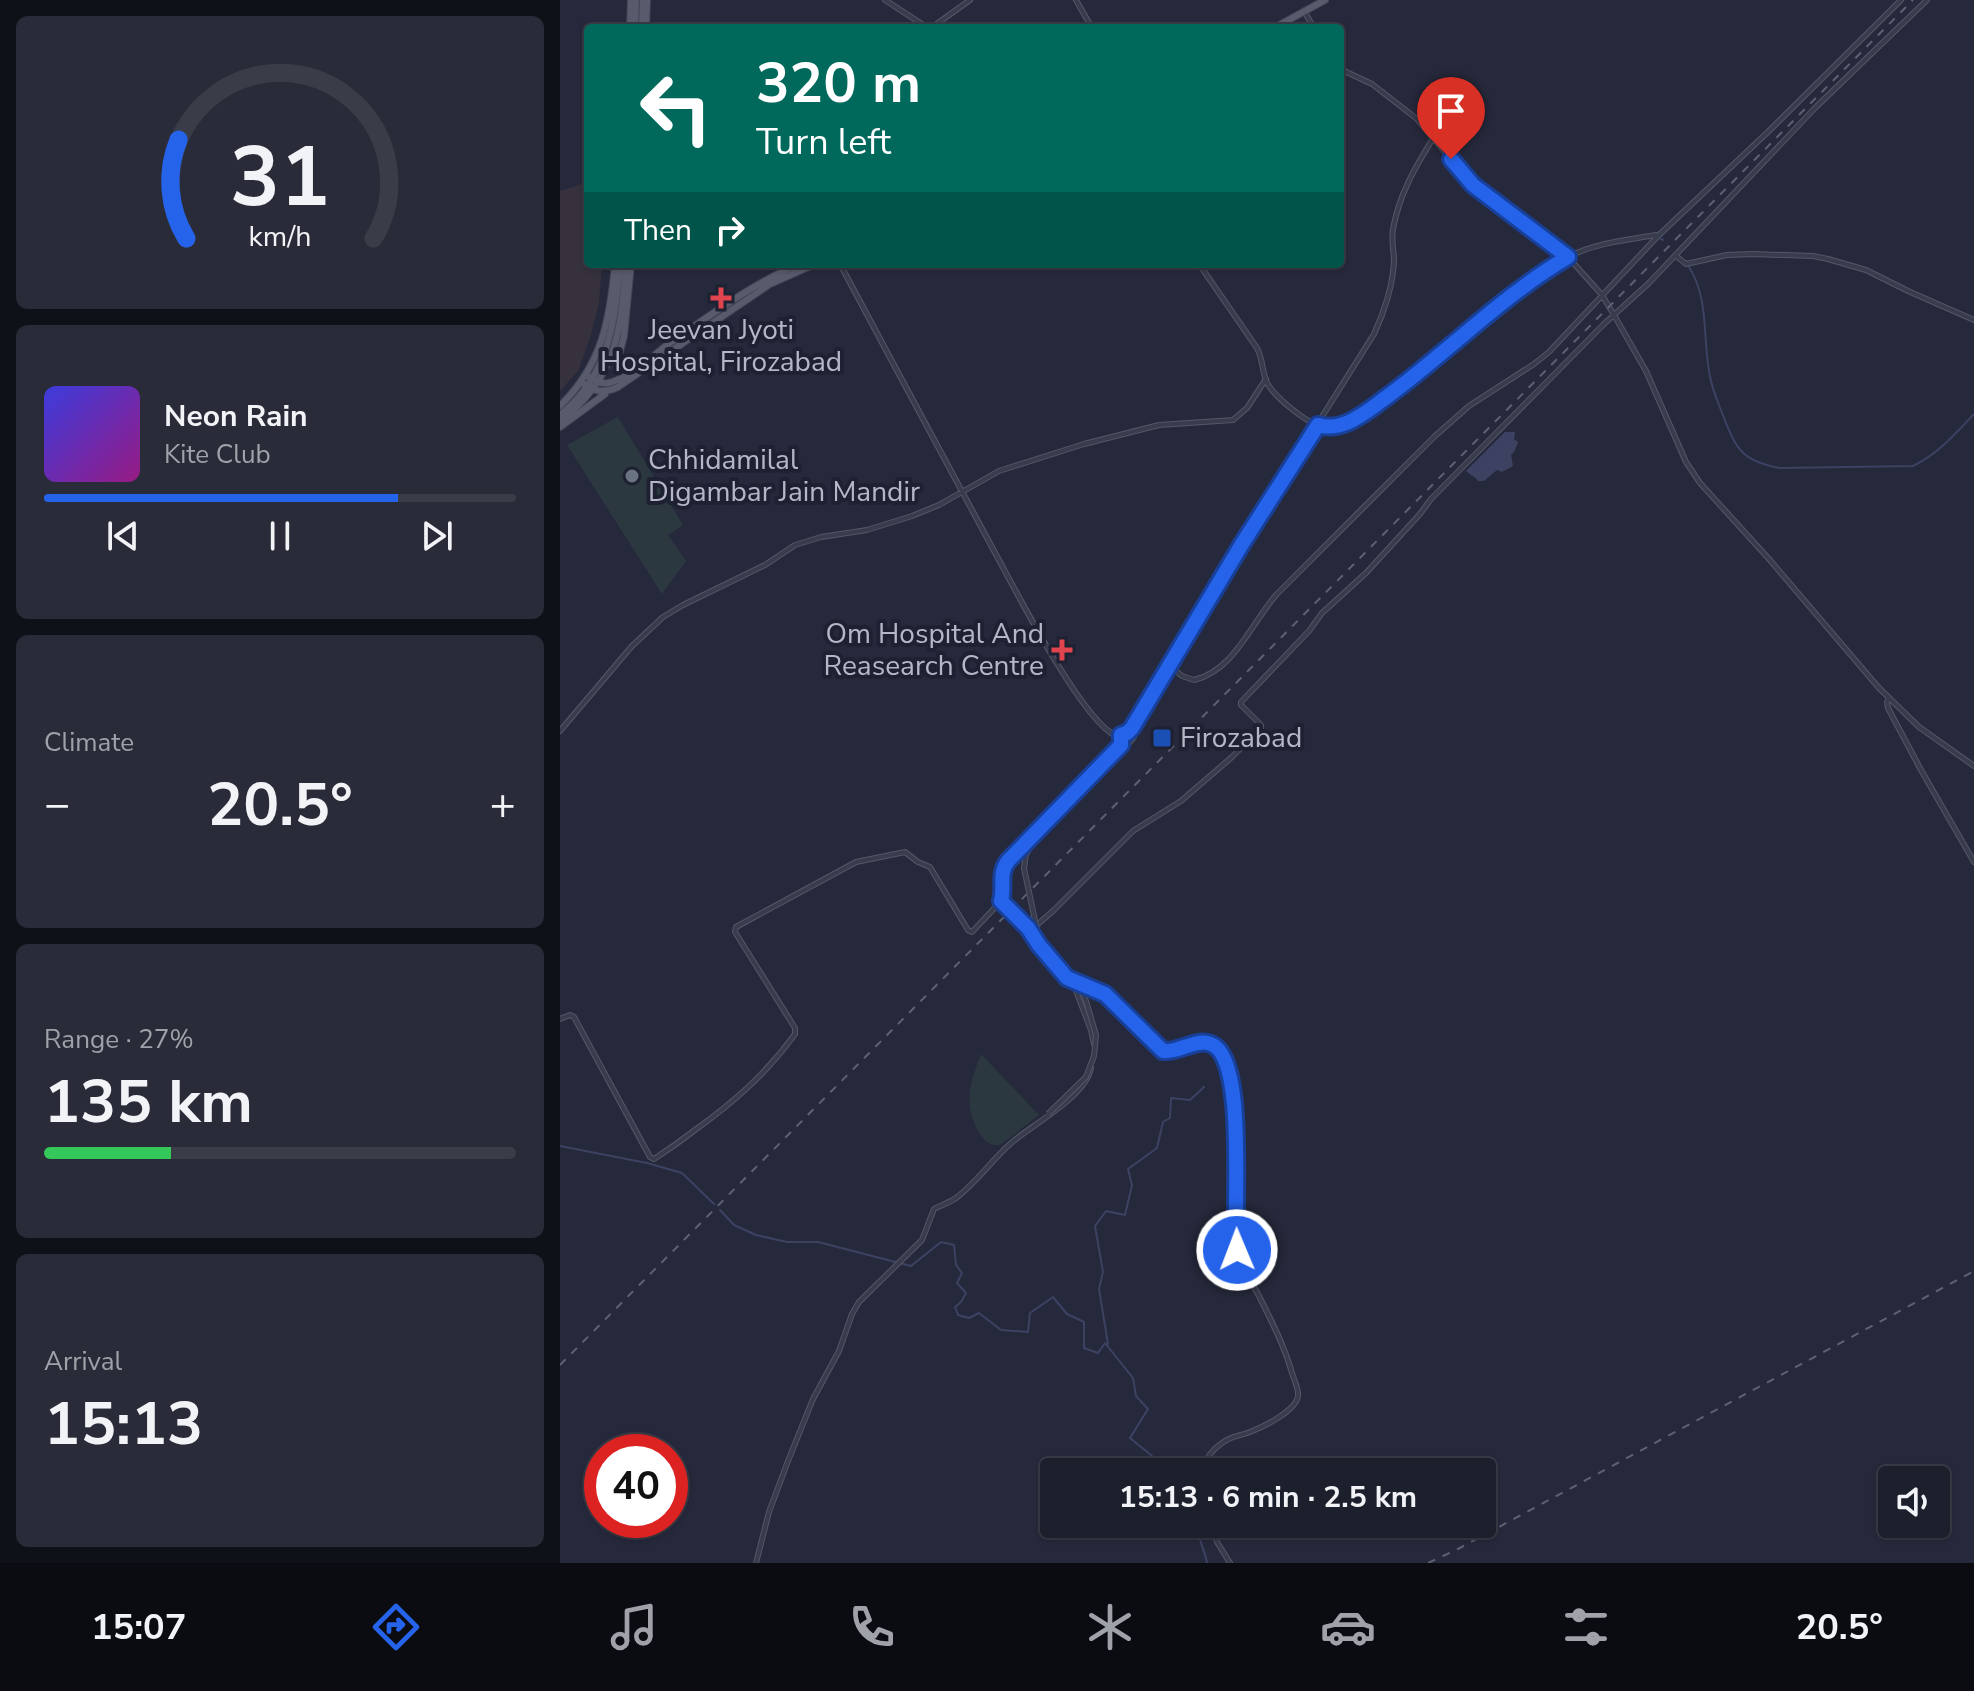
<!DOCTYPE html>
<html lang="en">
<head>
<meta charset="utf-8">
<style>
	:root { --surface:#1c1f2c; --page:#292c38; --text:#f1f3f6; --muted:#a0a2a9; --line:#3a3d48; --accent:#2563eb }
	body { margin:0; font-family:"Nunito Sans",sans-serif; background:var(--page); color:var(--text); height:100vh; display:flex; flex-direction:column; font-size:30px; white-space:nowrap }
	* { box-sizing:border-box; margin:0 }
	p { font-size:26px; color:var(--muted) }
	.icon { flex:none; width:44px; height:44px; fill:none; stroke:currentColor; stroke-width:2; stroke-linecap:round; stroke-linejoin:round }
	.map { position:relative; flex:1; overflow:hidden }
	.panel { display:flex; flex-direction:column; gap:16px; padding:16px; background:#0f1118; width:560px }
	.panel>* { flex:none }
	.guide { position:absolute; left:24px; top:24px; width:760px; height:244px; border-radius:8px; box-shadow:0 2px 6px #0004,0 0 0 2px var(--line); background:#00695c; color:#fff; overflow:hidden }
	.fabs { position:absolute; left:1318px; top:1466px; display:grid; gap:16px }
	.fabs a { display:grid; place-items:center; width:72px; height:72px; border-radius:8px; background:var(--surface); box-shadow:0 2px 6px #0004,0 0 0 2px var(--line); font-size:40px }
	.speed { position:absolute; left:24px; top:1434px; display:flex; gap:16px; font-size:40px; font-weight:700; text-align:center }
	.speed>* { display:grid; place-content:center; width:104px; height:104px; border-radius:50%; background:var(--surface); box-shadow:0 2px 6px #0004,0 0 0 2px var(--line); line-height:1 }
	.speed .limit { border:12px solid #d22; background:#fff; color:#111 }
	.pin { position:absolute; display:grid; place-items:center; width:68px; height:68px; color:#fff; margin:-82px -34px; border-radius:50% 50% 50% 0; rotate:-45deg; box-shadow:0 0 8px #0007 }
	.pin .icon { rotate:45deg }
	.me { position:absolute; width:88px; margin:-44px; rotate:359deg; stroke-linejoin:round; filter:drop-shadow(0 0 6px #0008) }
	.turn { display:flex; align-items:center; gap:28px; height:168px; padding:0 40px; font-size:36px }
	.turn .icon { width:104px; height:104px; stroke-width:2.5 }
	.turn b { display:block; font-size:56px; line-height:68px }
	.then { display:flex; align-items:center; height:76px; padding:0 40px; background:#0003; gap:16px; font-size:30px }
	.big { font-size:60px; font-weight:700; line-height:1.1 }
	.panel .widget { flex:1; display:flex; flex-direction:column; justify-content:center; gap:12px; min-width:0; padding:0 28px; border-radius:12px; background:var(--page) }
	.panel .dial { align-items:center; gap:0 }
	.dial svg { height:208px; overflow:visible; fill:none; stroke:var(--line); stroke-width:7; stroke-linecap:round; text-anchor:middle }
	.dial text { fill:var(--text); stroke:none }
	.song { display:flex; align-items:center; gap:24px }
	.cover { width:96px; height:96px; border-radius:12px; background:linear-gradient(135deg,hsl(240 70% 55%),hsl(310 70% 35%)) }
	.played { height:8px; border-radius:4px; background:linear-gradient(90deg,var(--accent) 75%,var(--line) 75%) }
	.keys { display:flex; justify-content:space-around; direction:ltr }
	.heat { display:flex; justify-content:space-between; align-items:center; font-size:44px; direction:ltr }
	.charge { height:12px; border-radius:6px; background:linear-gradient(90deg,#34c759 27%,var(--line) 0) }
	.trip { position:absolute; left:480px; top:1458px; width:456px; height:80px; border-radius:8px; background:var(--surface); box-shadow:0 2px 6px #0004,0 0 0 2px var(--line); font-weight:700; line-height:80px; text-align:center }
	.tabs { display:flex; height:128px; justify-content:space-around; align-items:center; background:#0b0c12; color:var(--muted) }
	.tabs .icon { width:56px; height:56px }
	.tabs .on { color:var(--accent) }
	.tabs b { font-size:36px; color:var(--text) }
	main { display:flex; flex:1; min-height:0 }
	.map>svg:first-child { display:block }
</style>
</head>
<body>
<main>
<section class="panel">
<div class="widget dial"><svg viewBox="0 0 100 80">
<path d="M14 69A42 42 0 1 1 86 69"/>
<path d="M14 69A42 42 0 0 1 11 31" stroke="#2563eb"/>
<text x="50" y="56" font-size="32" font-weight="700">31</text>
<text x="50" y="72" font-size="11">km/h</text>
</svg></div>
<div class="widget">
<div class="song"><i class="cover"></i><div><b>Neon Rain</b><p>Kite Club</p></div></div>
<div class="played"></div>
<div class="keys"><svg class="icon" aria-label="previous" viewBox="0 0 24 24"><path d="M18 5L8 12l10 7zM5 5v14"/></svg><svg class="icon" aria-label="pause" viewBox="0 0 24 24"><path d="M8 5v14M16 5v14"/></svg><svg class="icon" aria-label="next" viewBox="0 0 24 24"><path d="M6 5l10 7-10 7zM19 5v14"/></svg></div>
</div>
<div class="widget"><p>Climate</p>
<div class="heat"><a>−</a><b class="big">20.5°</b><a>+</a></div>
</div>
<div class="widget"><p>Range · 27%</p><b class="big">135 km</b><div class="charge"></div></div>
<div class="widget"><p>Arrival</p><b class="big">15:13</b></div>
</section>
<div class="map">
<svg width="1414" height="1563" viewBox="0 0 1414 1563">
	<rect width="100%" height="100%" fill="#26293b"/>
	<path fill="#36313d" d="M 28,182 L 28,264 L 42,264 L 39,303 L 30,338 L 18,371 L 0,391 L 0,191 Z"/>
	<path fill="#2b3840" d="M 58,417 L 123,525 L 108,535 L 126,561 L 102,594 L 7,445 Z
		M 421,1054 L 479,1115 L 440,1145 C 430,1146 425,1142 420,1134 C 402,1105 410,1083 421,1054 Z"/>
	<path fill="#3d4263" d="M 945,432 L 955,432 L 954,439 L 958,442 L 954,452 L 951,455 L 953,466 L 942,472 L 937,470 L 924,481 L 918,481 C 915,476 910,475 906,471 Z"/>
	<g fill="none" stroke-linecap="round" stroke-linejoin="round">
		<path stroke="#3d4263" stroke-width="2" d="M 1101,239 L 1103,240
			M 1129,267 C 1150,300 1142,340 1150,376 C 1152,390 1159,404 1164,418 C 1177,451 1183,461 1220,468 L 1353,466 C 1378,454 1395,434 1414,414
			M 0,1146 L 87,1163 L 122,1173 L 154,1204
			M 160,1210 L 174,1225 L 196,1235 L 227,1242 L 258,1242 L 351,1266 L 381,1242 L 394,1245 L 396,1265 L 402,1273 L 397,1283 L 406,1293 L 401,1302 L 395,1307 L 398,1315 L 409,1318 L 419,1313 L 441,1330 L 468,1332 L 470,1313 L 493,1297 L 507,1314 L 524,1322 L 524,1348 L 538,1353 L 545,1343 L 573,1378 L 576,1396 L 588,1409 L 570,1438 L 592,1456 L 588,1472
			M 548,1344 L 539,1289 L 543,1272 L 535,1226 L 546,1211 L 565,1215 L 572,1185 L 568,1169 L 597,1148 L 603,1122 L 610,1118 L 611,1098 L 630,1100 L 644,1087
			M 638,1524 C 636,1536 645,1550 647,1563"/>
		<g stroke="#545767" stroke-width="6">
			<path id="minor" d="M 325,0 L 368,28
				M 516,0 L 532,28
				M 744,11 L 754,28
				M 371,28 L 410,0
				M 780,69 L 812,84 L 857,119 L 913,185 L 1008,257 L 1042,295 L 1054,315 L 1086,371 L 1126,462 L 1140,483 L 1209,559 L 1319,688 L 1359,727 L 1414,766
				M 1116,256 L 1126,264 L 1167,255 L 1193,254 L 1253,256 L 1268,259 L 1306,270 L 1348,291 L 1414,320
				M 280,264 C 331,359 381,454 433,549 C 454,587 521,720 556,736 C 564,735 567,733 572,728 L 682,544 L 814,334 C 824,313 833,285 834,261 C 834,251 831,240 833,229 C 839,195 855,167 874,137
				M 639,264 L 697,348 C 703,359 702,372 707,383 C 715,397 748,425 764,427 C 776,429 790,423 799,417 C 858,381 907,330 963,288 C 977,277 992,266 1008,257 C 1035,243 1066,240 1096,235
				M 609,665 L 622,676 L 634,680 C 675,670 691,623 717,594 L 875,436 L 909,406 L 974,364 L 989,352 L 1099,235 L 1211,129 L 1341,0
				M 1329,698 L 1327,702 L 1328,708 L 1361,770 L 1414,862
				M 0,731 L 72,646 L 103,617 L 123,605 L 205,565 L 235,545 L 261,537 L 307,530 L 352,516 L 379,505 L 439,471 L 524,444 L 599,425 L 673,420 L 687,408 L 706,379
				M 564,749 L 574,737 L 572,728
				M 441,901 L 468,928 L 479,945 L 515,988 L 531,1030 L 534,1044
				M 470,931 L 493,911 L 573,831 L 621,801 L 672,757 L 701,728 L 701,725 L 681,705 L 681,702 L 749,631 L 762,613 L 806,573 L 860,514 L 871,499 L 1044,324 L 1089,283 L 1255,108 L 1367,0
				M 513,980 L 535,988 L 549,997 L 603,1051 C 620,1053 645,1032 660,1050 C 681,1076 677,1172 677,1207 C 676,1220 673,1237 677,1250 C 681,1265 690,1280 698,1294 C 711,1320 724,1345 732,1373 C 734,1380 739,1389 738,1396 C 736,1411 703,1427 690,1432 C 680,1436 671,1436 662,1443 C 651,1450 645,1460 641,1472
				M 0,1019 L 10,1015 L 14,1017 L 90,1157 L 94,1159 C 108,1150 122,1140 135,1130 C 174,1102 207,1073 235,1034 L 235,1028 L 175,932 L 176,927 L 296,862 L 345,852 L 358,862 L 370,867 L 408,930 L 412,932 L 443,899 L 441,875 L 444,865 L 559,748 L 562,742 L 561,735
				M 652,1524 L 657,1542 L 670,1563
				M 196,1563 L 209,1512 L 228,1461 L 253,1399 L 279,1351 L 292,1314 L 299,1302 L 362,1240 L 374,1209 C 381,1205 389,1203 396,1198 C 416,1183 431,1161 450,1144 C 471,1125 526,1097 531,1068"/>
		</g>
		<g stroke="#424555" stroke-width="8">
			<path id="major" d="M 70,28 L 71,0
				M 75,28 L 76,0
				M 82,28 L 83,0
				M 86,28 L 87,0
				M 714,28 L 765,0
				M 56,367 L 64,336 L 71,264
				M 26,375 C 33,380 39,384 48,383 C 69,379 94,355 111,342 C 151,315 195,282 240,264
				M 21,382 C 35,392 42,394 58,387 L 210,284 L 255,264
				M 0,406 C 42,365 50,320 55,264
				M 0,415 C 49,376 55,322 60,264
				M 0,421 C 57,378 61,331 66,264
				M 0,427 L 45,394"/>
		</g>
		<use href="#minor" stroke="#393c4c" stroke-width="4"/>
		<use href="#major" stroke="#575b6c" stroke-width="6"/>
		<path stroke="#5e6174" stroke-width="2" stroke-dasharray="8 8" stroke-linecap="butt" d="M 0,1365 L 1353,0
			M 868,1563 L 898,1549 L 1414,1271"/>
		<g stroke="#545767" stroke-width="6" stroke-linecap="butt">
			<path id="minor-bridge" d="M 488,1114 L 526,1077 L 534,1056 L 536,1035 L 526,1001 L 520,988 L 479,940 L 464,868 L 466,854 L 472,845 L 564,749"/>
		</g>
		<use href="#minor-bridge" stroke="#393c4c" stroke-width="4"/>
	</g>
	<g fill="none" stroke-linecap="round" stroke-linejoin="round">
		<g stroke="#184099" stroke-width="20">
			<path id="route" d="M 677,1250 C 672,1213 688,1058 651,1044 C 635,1038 619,1053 603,1051 L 545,994 L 507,978 L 479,945 L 468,928 L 441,901 C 445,887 438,874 448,861 L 561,745 L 561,735 L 567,733 L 572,728 L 682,544 L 758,425 C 771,429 786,425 798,417 C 809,411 818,403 828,396 C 889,351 943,295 1008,257 L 913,185 L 891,159"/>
		</g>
		<use href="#route" stroke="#2563eb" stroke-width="14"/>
	</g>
	<g fill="#e0444e" stroke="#1e2131" stroke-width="3">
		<path d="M157 286h8v8h8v8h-8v8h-8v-8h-8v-8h8z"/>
		<path d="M498 638h8v8h8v8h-8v8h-8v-8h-8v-8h8z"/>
	</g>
	<circle fill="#6b7280" stroke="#1e2131" stroke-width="3" cx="72" cy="476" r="8"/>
	<rect fill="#1a4fb4" stroke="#1e2131" stroke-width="3" x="592" y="728" width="20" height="20" rx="4"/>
	<g text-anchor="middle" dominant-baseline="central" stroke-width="8" stroke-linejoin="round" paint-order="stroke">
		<g font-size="28" fill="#b5b7c7" stroke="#1e2131" text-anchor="start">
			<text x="161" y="330" text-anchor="middle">Jeevan Jyoti<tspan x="161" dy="32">Hospital, Firozabad</tspan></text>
			<text x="88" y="460">Chhidamilal<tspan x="88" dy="32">Digambar Jain Mandir</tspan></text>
			<text x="484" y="634" text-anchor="end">Om Hospital And<tspan x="484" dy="32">Reasearch Centre</tspan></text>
			<text x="620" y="738">Firozabad</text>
		</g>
	</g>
</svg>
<div class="fabs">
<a><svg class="icon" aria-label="sound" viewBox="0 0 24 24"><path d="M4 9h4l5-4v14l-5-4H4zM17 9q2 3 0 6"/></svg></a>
</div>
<div class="speed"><div class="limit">40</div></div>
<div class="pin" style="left:891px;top:159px;background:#d93025"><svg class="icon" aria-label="arrive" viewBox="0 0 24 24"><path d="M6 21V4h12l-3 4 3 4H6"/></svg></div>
<svg class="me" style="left:677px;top:1250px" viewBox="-20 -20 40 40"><circle r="17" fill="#2563eb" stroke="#fff" stroke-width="3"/><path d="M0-11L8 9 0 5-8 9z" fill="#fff"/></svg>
<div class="trip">15:13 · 6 min · 2.5 km</div>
<div class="guide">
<div class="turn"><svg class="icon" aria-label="left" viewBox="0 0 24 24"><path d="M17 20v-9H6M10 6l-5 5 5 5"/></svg><div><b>320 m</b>Turn left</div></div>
<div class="then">Then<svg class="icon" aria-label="right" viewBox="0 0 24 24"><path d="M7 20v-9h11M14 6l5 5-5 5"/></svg></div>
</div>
</div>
</main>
<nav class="tabs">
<b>15:07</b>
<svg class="icon on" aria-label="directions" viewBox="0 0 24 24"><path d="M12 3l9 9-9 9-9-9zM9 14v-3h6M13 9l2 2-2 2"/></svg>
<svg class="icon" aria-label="music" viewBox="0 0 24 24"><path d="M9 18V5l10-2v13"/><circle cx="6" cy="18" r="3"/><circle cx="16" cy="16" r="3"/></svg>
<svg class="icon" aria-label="phone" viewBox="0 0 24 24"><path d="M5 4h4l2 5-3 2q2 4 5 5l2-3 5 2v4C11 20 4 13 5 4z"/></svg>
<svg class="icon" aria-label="climate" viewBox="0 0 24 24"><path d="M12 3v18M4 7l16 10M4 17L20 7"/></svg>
<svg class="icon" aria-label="car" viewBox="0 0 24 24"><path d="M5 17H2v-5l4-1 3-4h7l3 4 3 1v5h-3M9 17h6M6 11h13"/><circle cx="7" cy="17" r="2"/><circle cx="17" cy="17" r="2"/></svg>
<svg class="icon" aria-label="filters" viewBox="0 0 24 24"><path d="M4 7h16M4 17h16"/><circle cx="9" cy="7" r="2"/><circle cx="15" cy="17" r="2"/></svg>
<b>20.5°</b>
</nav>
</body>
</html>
